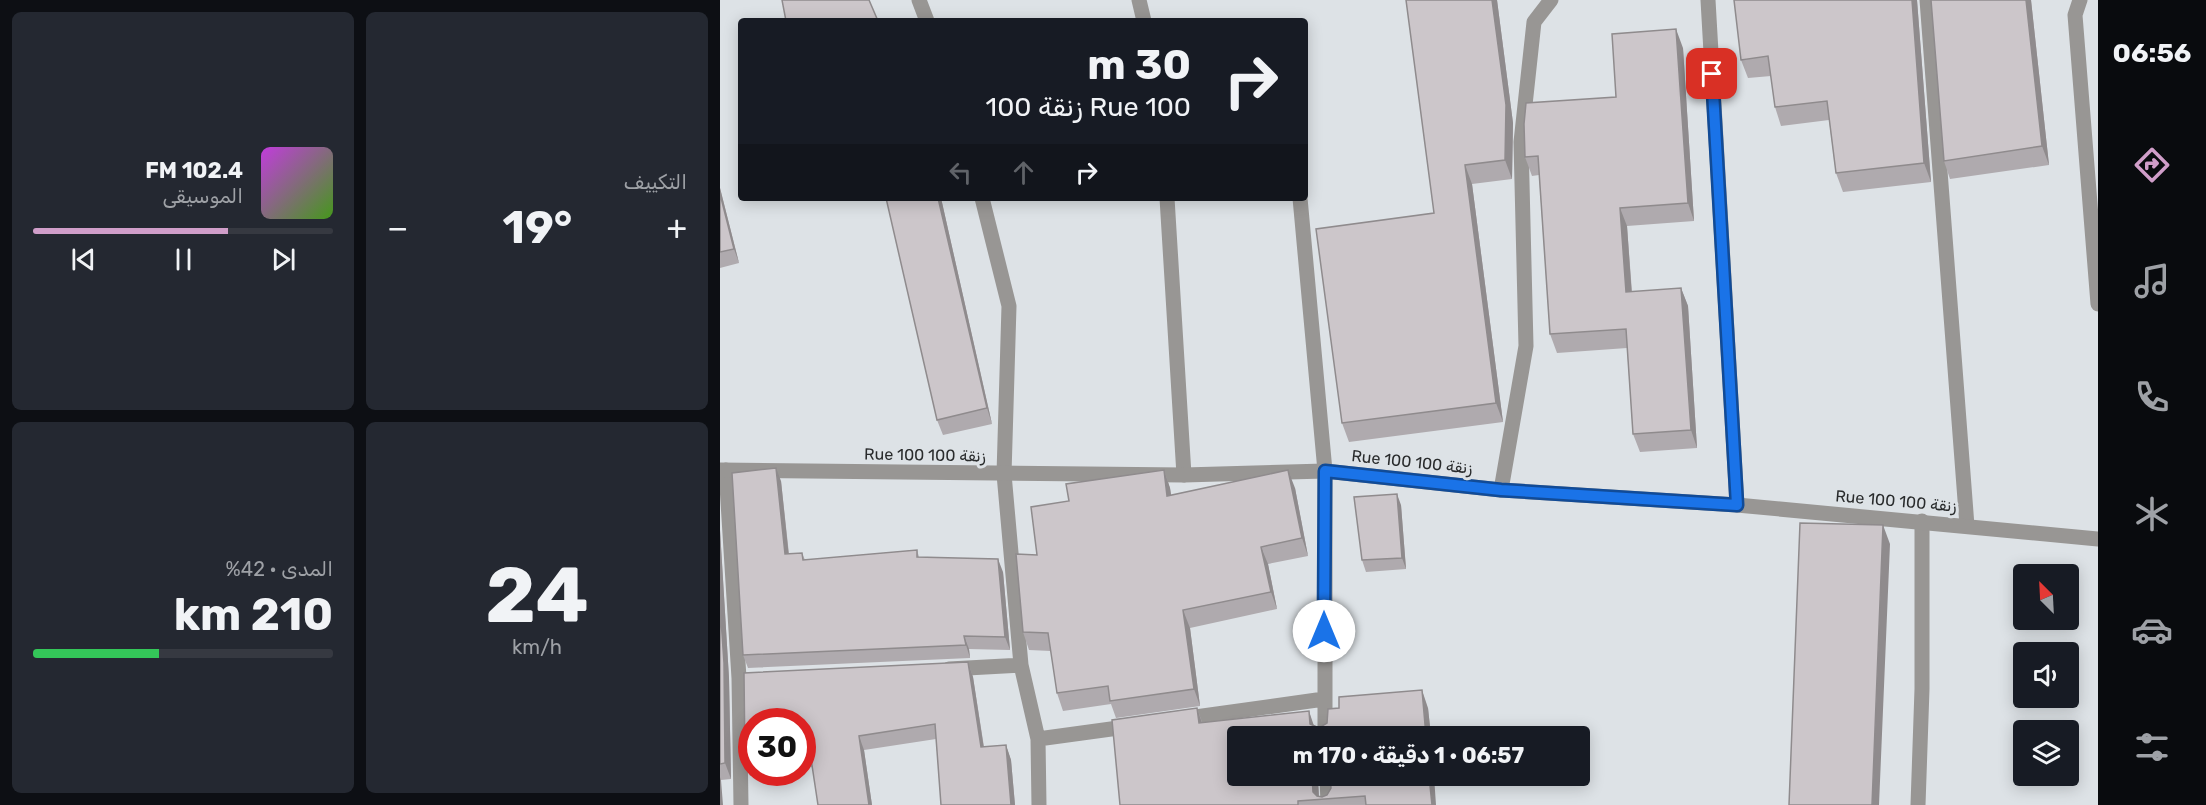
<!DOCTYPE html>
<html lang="ar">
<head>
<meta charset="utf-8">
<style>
	:root { --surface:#171b24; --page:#242831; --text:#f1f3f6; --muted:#9ea1a6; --line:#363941; --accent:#d09ec9 }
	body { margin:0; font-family:Rubik,"Noto Naskh Arabic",sans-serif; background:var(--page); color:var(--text); direction:rtl; height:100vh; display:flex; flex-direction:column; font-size:22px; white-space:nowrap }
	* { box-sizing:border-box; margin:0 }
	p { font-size:20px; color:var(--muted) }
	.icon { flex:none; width:33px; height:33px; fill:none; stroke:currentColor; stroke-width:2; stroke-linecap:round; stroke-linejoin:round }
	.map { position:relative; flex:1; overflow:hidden; direction:ltr }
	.details { display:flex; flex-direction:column; gap:12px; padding:12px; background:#0d0f14; width:720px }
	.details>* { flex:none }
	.guide { position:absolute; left:18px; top:18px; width:570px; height:183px; border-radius:6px; box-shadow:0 3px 15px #0003; direction:rtl; background:#171b24; color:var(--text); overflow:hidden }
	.needle { width:39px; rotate:336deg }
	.fabs { position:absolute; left:1293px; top:564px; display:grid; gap:12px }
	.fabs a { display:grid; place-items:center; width:66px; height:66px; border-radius:6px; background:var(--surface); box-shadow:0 3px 15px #0003; font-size:30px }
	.speed { position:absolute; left:18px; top:708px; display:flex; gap:12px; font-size:30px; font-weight:700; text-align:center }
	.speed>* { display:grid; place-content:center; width:78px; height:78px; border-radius:50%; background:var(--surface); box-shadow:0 3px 15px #0003; line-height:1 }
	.speed .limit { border:9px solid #d22; background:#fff; color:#111 }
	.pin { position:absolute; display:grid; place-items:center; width:51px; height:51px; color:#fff; margin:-26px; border-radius:12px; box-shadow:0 3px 9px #0006 }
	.me { position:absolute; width:66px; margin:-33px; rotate:0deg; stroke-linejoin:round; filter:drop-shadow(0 0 4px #0008) }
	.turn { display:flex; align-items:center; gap:21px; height:126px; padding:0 18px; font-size:27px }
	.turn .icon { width:78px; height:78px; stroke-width:2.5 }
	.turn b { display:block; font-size:42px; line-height:51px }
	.lanes { display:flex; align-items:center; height:57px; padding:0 18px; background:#0003; justify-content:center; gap:30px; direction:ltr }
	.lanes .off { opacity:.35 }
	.big { font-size:45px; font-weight:700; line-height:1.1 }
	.details .tile { flex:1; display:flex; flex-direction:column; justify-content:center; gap:9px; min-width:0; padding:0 21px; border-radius:9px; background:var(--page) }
	.details .dial { align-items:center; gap:0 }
	.dial b { font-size:78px; line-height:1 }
	.song { display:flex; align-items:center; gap:18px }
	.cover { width:72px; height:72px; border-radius:9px; background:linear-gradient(135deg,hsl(290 70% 55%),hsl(100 70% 35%)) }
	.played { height:6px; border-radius:3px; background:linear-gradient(90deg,var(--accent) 65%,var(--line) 65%) }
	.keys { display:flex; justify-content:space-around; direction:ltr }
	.heat { display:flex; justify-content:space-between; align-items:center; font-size:33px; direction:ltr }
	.charge { height:9px; border-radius:4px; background:linear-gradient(90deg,#34c759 42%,var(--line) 0) }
	.details .tiles { flex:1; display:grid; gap:12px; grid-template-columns:repeat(2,1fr) }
	.trip { position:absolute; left:507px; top:726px; width:363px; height:60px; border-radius:6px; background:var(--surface); box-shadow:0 3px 15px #0003; font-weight:700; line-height:60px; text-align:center; direction:rtl }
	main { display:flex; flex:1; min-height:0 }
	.tab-bar { display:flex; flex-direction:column; width:108px; justify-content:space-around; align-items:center; background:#090b0e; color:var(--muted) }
	.tab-bar .icon { width:42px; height:42px }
	.tab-bar .active { color:var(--accent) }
	.tab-bar b { font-size:27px; color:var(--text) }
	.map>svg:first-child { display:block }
</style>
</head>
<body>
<main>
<nav class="tab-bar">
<b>06:56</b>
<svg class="icon active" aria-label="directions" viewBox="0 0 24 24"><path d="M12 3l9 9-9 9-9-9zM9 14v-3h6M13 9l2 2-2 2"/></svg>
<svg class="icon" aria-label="music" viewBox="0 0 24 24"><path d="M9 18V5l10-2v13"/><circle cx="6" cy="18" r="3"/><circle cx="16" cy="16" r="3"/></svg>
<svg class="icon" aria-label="phone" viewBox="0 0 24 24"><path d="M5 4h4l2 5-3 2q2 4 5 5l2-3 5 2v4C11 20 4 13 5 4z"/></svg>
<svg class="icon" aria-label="climate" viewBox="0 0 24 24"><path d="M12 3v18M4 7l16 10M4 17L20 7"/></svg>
<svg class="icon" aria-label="car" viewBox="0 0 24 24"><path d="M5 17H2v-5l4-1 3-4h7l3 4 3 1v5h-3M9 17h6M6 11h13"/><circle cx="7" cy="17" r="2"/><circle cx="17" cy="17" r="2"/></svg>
<svg class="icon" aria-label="filters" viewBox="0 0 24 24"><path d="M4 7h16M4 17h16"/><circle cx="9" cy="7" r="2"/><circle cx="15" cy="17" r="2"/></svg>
</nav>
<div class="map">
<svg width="1378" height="805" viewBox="0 0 1378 805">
	<rect width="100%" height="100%" fill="#dde2e6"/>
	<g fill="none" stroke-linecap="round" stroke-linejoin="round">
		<path stroke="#989694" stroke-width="15" d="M 199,0 L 207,21
			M 419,0 L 424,21
			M 988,0 L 1017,505
			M 1207,0 L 1247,526
			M 1360,0 L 1355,15 L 1378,304
			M 262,198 L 289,306 L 284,474 L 301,665 L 318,739 L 319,805
			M 447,198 L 464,475
			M 580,198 L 605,471 L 605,736
			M 6,470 L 19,678 L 21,805
			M 781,490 L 806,346 L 801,142 L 814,22 L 831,0
			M 229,669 L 301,665
			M 461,719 L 604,699
			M 318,739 L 413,726
			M 607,776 L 608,805
			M 1198,805 L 1202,689 L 1202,521"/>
		<path stroke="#989694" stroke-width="15" d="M 0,470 L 464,475 L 605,471 L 781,490 L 1017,505 L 1378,539"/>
	</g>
	<path fill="#afaaae" d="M 686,0 L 777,0 L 793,123 L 792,179 L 752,184 L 783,422 L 629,442 L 622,423 L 714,213 Z
		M 1197,0 L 1211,182 L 1123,192 L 1116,173 L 1109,120 L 1061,126 L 1055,107 L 1051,76 L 1028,78 L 1021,60 Z
		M 1211,0 L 1311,0 L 1329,165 L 1230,179 L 1224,161 Z
		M 963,48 L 974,221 L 907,226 L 912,292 L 961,288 L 968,306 L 977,448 L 920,452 L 913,434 L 907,348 L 837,353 L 830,334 L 819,175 L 812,176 L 805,157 L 896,97 Z
		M 0,188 L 19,263 L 0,268 Z
		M 221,198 L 272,424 L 223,435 L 217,420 Z
		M 444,470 L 450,488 L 451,495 L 575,488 L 588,556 L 548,564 L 557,609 L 470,628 L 480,706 L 396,718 L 391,704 L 343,711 L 337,693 L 331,651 L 309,650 L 303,632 L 317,555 Z
		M 61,481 L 69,554 L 82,553 L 85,560 L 197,550 L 199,557 L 283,572 L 290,650 L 249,649 L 250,658 L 28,668 L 23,655 Z
		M 681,505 L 686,569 L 646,572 L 642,560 Z
		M 0,530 L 9,678 L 11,779 L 1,780 L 0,805 Z
		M 248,662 L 253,677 L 264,747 L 286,745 L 291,760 L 295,805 L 221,805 L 216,739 L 144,750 L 152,805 L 98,805 L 93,767 L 82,768 L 82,722 L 32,722 L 32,772 L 53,772 L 30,776 L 25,761 L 24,673 Z
		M 477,708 L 482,722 L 594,725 L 599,728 L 708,708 L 711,736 L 518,736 L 597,776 L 599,796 L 602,797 L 607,795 L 611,788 L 716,805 L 400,805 Z"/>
	<path fill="#8f8b8d" d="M 772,0 L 777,0 L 793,123 L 792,179 L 785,160 Z
		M 1192,0 L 1197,0 L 1211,182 L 1204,163 Z
		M 1306,0 L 1311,0 L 1329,165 L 1322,146 Z
		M 956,29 L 963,48 L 974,221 L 968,203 Z
		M 745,165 L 752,184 L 783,422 L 776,403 Z
		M 0,188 L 19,263 L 14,249 L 0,194 Z
		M 218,198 L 221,198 L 272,424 L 267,408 Z
		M 900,208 L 907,226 L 913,311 L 906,292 Z
		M 961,288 L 968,306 L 977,448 L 971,430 Z
		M 56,468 L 61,481 L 70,567 L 65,554 Z
		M 444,470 L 450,488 L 454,513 L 447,496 Z
		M 568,470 L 575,488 L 588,556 L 582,538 Z
		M 677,494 L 681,505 L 686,569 L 682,558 Z
		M 1163,525 L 1170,544 L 1159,805 L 1152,805 Z
		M 0,530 L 9,678 L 11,779 L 5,763 L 0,605 Z
		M 541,547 L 548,564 L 557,609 L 551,592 Z
		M 278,559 L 283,572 L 290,650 L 285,637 Z
		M 463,610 L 470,628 L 480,706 L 474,689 Z
		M 244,636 L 249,649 L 250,658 L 246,645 Z
		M 248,662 L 253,677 L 266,762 L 261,747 Z
		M 702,690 L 708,708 L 711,736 L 706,736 Z
		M 477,708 L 483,726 L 479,723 Z
		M 589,711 L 595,729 L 590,724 Z
		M 139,736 L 144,750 L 152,805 L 149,805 Z
		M 286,745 L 291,760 L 295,805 L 291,805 Z
		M 592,776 L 598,776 L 599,799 L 593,792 Z
		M 709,776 L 714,776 L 716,805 L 712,805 Z
		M 0,777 L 1,780 L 3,805 L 0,805 Z"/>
	<path fill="#ccc6ca" stroke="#8f8b8d" stroke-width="1.5" d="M 62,0 L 149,0 L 158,21 L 66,21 Z
		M 686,0 L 772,0 L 786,105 L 785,160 L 745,165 L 776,403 L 622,423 L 596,229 L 714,213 Z
		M 1014,0 L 1192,0 L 1204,163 L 1116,173 L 1107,101 L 1055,107 L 1048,56 L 1021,60 Z
		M 1211,0 L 1306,0 L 1322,146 L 1224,161 Z
		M 956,29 L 968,203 L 900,208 L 906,292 L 961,288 L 971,430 L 913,434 L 906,329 L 830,334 L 818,156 L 805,157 L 804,124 L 806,103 L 896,97 L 892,34 Z
		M 0,194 L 14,249 L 0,252 Z
		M 166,198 L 218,198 L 267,408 L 217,420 Z
		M 56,468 L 65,554 L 82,553 L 83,560 L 197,550 L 197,557 L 278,559 L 285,637 L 244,636 L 246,645 L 23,655 L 12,473 Z
		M 444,470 L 447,496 L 568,470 L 582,538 L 541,547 L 551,592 L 463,610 L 474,689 L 390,701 L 388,686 L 337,693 L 328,633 L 303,632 L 296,554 L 317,555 L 311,507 L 349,501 L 346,484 Z
		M 677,494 L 682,558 L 642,560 L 634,497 Z
		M 1080,523 L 1163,525 L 1152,805 L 1069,805 Z
		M 0,605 L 4,663 L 5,763 L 0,764 Z
		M 248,662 L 261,747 L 286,745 L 291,805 L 221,805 L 215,724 L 139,736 L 149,805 L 98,805 L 90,752 L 82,753 L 82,722 L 32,722 L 32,760 L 25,761 L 24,673 Z
		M 702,690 L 706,736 L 518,736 L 518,776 L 592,776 L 593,792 L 597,796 L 602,797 L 607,795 L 611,788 L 610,776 L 709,776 L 712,805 L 646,805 L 645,796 L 578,801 L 578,805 L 400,805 L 392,720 L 477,708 L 479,723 L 589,711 L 590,724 L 599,728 L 607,723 L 608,709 L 619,708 L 619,697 Z"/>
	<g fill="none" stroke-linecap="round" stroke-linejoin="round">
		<g stroke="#114b97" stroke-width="15">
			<path id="route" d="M 604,631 L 605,471 L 781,490 L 1017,505 L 992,74"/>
		</g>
		<use href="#route" stroke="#1a73e8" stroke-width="10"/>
	</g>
	<g text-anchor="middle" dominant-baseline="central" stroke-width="6" stroke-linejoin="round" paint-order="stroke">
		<g font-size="16" fill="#292b2c" stroke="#dde2e6">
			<text transform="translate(205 455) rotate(1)">Rue 100 زنقة 100</text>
			<text transform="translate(692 462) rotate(6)">Rue 100 زنقة 100</text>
			<text transform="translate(1176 501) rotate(5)">Rue 100 زنقة 100</text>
		</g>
	</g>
</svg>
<div class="fabs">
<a><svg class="needle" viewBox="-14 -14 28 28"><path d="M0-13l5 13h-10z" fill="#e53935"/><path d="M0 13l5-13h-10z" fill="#9ea1a6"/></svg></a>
<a><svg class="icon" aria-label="sound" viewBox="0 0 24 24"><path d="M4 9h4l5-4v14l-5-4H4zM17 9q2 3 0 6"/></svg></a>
<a><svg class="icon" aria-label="layers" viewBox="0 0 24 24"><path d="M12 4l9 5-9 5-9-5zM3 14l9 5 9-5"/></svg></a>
</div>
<div class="speed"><div class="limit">30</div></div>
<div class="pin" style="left:992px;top:74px;background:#d93025"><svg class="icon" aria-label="arrive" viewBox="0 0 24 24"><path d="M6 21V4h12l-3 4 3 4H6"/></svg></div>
<svg class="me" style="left:604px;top:631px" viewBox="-20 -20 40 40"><circle r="19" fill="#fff"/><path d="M0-13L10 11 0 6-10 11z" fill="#1a73e8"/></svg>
<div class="trip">06:57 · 1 دقيقة · 170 m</div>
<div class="guide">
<div class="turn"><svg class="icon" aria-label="right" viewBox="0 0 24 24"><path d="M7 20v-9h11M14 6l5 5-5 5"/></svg><div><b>30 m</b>Rue 100 زنقة 100</div></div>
<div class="lanes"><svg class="icon off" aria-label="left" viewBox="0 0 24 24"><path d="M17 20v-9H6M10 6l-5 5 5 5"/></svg><svg class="icon off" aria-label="ahead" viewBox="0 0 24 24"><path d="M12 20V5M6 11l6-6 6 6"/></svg><svg class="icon" aria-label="right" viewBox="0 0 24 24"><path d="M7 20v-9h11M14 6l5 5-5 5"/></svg></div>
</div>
</div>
<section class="details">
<div class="tiles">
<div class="tile"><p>التكييف</p>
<div class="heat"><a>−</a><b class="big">19°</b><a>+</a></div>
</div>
<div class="tile">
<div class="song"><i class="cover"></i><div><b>102.4 FM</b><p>الموسيقى</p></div></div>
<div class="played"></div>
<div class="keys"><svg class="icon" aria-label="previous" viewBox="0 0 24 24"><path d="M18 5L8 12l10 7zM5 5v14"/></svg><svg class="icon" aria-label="pause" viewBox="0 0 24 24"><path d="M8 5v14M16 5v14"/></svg><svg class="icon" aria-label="next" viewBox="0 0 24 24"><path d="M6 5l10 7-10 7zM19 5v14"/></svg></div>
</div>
<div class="tile dial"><b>24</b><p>km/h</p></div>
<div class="tile"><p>المدى · 42%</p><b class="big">210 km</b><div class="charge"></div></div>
</div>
</section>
</main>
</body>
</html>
